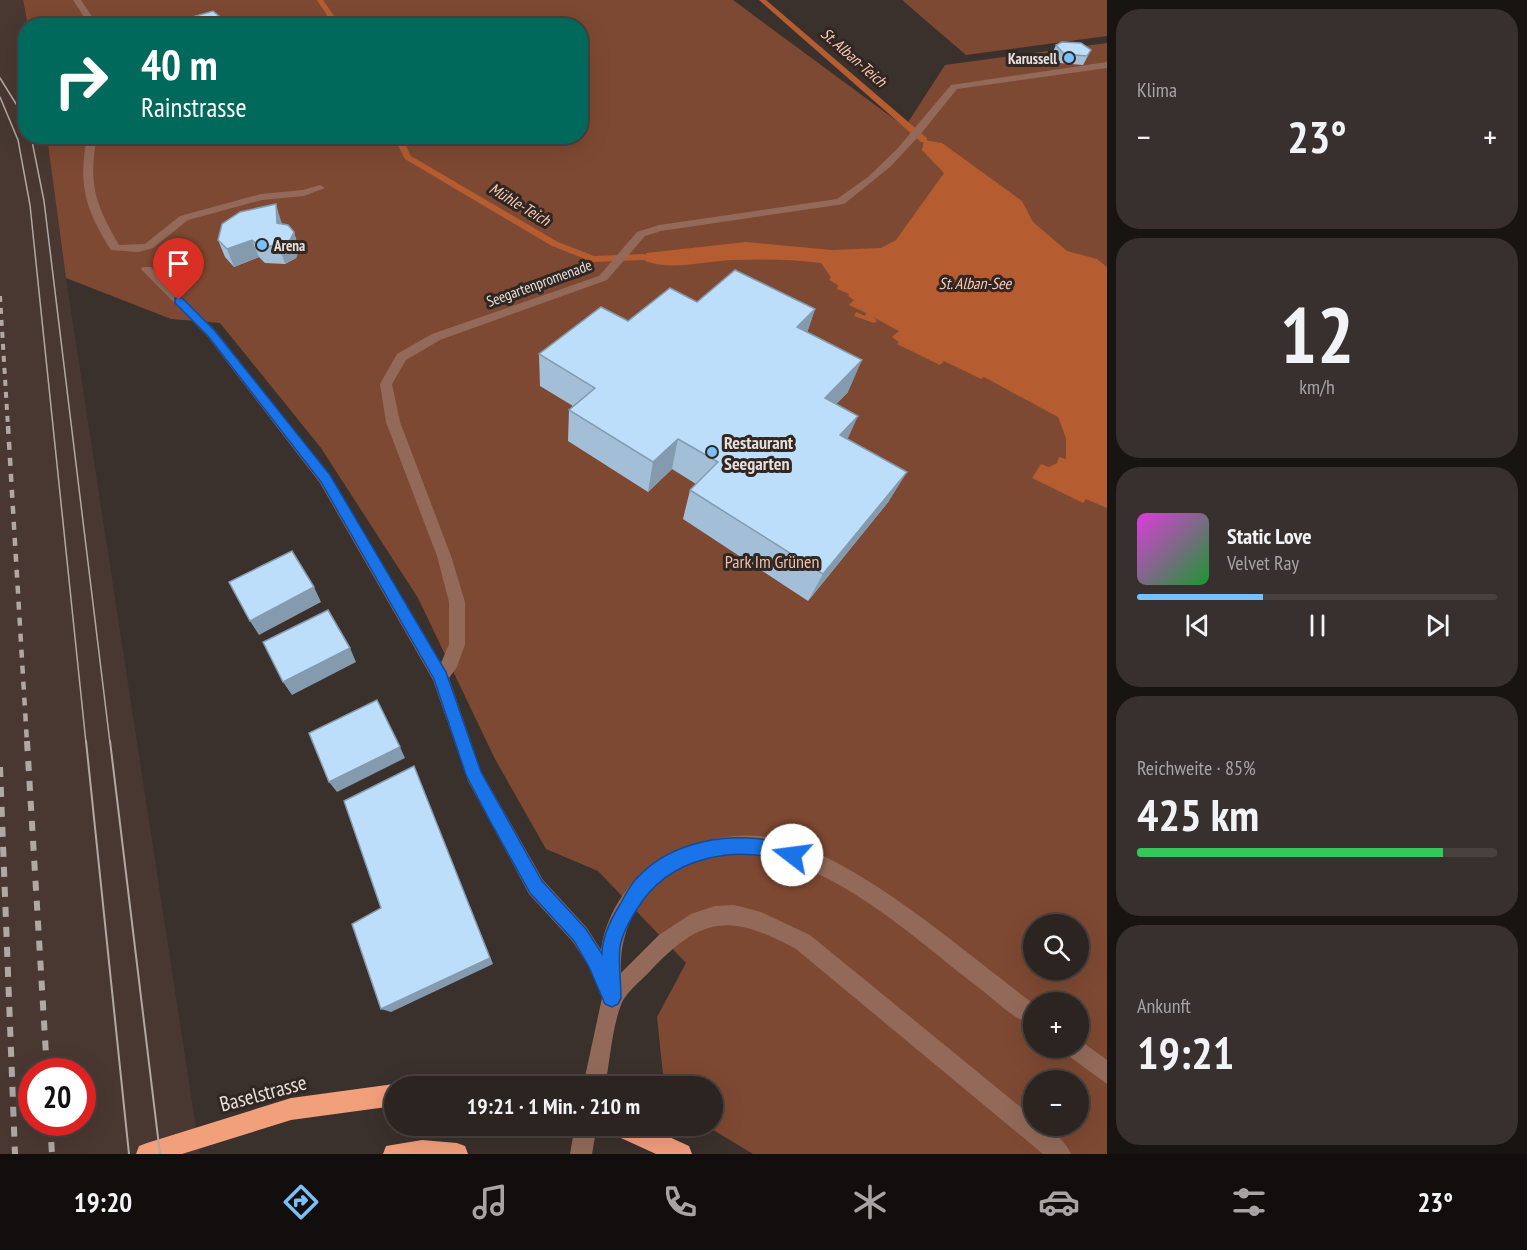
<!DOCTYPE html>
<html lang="de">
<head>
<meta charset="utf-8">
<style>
	:root { --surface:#2c2421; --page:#38302e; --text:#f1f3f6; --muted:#a6a4a5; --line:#48413f; --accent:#79bff8 }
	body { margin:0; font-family:"PT Sans Narrow",sans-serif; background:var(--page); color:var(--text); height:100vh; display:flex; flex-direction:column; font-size:22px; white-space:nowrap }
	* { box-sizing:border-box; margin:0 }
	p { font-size:20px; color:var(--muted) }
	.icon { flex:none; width:33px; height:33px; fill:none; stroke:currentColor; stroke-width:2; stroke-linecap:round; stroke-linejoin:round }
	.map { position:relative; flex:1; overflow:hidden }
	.details { display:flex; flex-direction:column; gap:9px; padding:9px; background:#181412; width:420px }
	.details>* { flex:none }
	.hud { position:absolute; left:18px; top:18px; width:570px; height:126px; border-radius:24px; box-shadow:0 6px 24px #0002,0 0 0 2px var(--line); background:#00695c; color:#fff; overflow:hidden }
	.tools { position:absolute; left:1023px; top:914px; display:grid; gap:12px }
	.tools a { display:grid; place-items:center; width:66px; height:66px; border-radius:50%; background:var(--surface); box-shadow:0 6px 24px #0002,0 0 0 2px var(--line); font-size:30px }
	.speed { position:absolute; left:18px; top:1058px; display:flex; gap:12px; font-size:30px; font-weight:700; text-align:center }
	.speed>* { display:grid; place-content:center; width:78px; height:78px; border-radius:50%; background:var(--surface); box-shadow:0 6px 24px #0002,0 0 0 2px var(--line); line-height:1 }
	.speed .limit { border:9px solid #d22; background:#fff; color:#111 }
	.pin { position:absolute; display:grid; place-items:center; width:51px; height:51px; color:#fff; margin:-62px -26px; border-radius:50% 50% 50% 0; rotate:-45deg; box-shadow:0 0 6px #0007 }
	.pin .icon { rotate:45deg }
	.me { position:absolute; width:66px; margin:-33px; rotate:285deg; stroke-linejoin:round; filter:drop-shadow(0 0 4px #0008) }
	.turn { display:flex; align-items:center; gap:21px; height:126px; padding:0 24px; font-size:27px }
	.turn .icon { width:78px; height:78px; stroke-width:2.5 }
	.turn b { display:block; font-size:42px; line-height:51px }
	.big { font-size:45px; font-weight:700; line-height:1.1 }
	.details .card { flex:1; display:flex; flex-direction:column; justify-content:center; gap:9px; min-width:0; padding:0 21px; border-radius:24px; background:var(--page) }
	.details .dial { align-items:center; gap:0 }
	.dial b { font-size:78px; line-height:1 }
	.song { display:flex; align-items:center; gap:18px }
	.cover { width:72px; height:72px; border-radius:9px; background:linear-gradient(135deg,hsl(300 70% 55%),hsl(130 70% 35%)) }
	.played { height:6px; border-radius:3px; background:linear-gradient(90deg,var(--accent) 35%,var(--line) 35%) }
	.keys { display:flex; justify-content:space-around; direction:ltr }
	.heat { display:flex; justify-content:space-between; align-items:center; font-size:33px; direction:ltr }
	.charge { height:9px; border-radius:4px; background:linear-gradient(90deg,#34c759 85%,var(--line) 0) }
	.trip { position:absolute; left:384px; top:1076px; width:339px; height:60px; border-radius:30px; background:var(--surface); box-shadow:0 6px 24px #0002,0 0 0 2px var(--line); font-weight:700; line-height:60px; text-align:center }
	.tabs { display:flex; height:96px; justify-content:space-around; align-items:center; background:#120e0d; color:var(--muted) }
	.tabs .icon { width:42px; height:42px }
	.tabs .on { color:var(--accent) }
	.tabs b { font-size:27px; color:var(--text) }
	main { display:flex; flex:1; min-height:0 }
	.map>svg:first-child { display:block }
</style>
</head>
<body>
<main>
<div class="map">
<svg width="1107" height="1154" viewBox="0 0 1107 1154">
	<rect width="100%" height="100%" fill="#3a302c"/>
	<path fill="#493831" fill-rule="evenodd" d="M 0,0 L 23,0 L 28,25 L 26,26 L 26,136 L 47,137 L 66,278 L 200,1154 L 0,1154 ZM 32,1071 L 82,1071 L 82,1122 L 32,1122 Z"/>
	<path fill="#7e4932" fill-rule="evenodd" d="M 23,0 L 733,0 L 905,127 L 945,65 L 1107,43 L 1107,1154 L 753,1154 L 705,1125 L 712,1125 L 712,1086 L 669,1086 L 663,1074 L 657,1017 L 686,963 L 598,871 L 546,849 L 495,759 L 418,598 L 321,448 L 220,323 L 171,319 L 66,278 L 47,137 L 580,136 L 580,26 L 28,26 ZM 1034,924 L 1078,924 L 1078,969 L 1034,969 ZM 1034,1002 L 1078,1002 L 1078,1047 L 1034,1047 ZM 1034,1080 L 1078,1080 L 1078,1125 L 1034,1125 Z
		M 902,0 L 1107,0 L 1107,36 L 966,55 Z"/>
	<path fill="#b65c31" d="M 924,140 L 942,143 L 1022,201 L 1033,222 L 1067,251 L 1097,259 L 1107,267 L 1107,508 L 1086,499 L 1083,503 L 1032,478 L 1041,464 L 1049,467 L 1057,463 L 1059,457 L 1066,459 L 1066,438 L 1058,417 L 984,377 L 981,379 L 944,361 L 940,365 L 897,344 L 899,342 L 892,337 L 899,331 L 873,317 L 877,321 L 874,323 L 854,316 L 856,312 L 865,316 L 866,313 L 849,305 L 854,300 L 848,296 L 849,294 L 837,289 L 838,285 L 829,280 L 831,277 L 821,263 C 792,259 762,259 733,260 C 704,261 673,271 645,261 L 646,253 L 746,242 L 832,250 L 881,248 L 896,240 L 944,173 L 922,150 Z"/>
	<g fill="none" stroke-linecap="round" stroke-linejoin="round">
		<path fill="#b65c31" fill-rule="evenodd" d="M 317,0 L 323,0 L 341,26 L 334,26 Z
			M 759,0 L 766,0 L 927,138 L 927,142 L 921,142 Z
			M 393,136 L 401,136 L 411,156 L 558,242 L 594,256 L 644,254 L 648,257 L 644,260 L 593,262 L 552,246 L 405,159 Z"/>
		<path fill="#936a59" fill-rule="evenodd" d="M 73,0 L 81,0 L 98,26 L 90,26 Z
			M 1107,62 L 1107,68 L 957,89 L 919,136 L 890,167 L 844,204 L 661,231 L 645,236 L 607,280 L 440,340 L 406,360 L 392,384 L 400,422 L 451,556 L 465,602 L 465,644 L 457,667 L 449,678 L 481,771 L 543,880 L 587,928 L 601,950 C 606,912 632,873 667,856 C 695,842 728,833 759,836 C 846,845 963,952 1034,1004 L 1034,1027 C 1012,1018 993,998 974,984 C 896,924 774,805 669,875 C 636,898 619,933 621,973 L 659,935 L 691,914 L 715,906 L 734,905 L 761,912 L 810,935 L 1034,1118 L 1034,1125 C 1048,1125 1066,1141 1071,1154 L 1043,1154 L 796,949 C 731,914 703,915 651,970 C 642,980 625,993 621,1005 C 612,1028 610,1061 605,1086 L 583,1086 L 602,998 L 589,967 L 573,942 L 529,894 L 468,781 L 433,680 L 320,483 L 207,336 L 141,269 L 143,267 L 151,267 L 215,330 L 330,475 L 441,663 L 449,644 L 449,602 L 437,556 L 386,422 L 380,384 L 397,354 L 432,334 L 599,276 L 637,232 L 659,225 L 837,199 L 868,177 L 898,148 L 951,85 Z
			M 87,136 L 97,136 C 88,183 95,204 119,245 L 145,244 L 180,216 L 261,194 L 303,190 L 320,185 L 325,188 L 304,196 L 262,200 L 188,220 L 153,248 L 138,252 L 111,250 C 85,209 78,185 87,136 Z
			M 1078,1039 L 1107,1060 L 1107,1084 L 1066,1054 L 1063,1047 L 1078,1047 Z
			M 575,1125 L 597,1125 L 592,1154 L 570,1154 Z"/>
		<path fill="#f29f7c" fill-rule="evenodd" d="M 394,1084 L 398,1086 L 394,1086 L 394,1106 L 291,1120 L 182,1154 L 136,1154 L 139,1146 L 147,1143 L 291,1098 Z
			M 607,1125 L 643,1125 L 689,1146 L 692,1154 L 656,1154 L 610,1133 Z
			M 422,1140 L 457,1143 L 465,1146 L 468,1154 L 383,1154 L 386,1146 Z"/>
		<path stroke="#b0a8a5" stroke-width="1.5" d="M 0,78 L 26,120
			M 0,97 L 18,140 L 30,205 L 86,743
			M 31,136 L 44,201 L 110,743"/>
		<path stroke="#b0a8a5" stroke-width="2" d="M 86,741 L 129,1154
			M 110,741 L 160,1154"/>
		<path stroke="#b0a8a5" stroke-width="4" stroke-dasharray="6 6" stroke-linecap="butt" d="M 0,296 L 8,427"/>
		<path stroke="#b0a8a5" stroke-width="4.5" stroke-dasharray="8 8" stroke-linecap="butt" d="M 8,426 L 27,743"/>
		<path stroke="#b0a8a5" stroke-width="6" stroke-dasharray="10 10" stroke-linecap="butt" d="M 27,741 L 47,1071
			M 0,767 L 15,1154
			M 50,1122 L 52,1154"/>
	</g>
	<path fill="#a3bfd7" d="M 219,16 L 222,24 L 218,26 L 192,26 L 189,18 Z
		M 1056,45 L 1091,50 L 1083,65 L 1060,63 L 1052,54 Z
		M 281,221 L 282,224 L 294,232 L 299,250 L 296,258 L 285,264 L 265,263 L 259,257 L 234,267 L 225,257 L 218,240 Z
		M 697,302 L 815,309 L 807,332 L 848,392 L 836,404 L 847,439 L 889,501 L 808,601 L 683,519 L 690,490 L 696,484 L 672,469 L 648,492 L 568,441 L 569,410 L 573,406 L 540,386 L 539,354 Z"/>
	<path fill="#849baf" d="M 219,16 L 222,24 L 218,26 L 196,26 L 195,23 Z
		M 276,204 L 281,221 L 283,241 L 277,223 Z
		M 294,232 L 299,250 L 296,258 L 285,264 L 279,246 Z
		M 252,240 L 259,257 L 234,267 L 227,249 Z
		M 815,309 L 804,342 L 797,327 Z
		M 862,360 L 848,392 L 812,429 L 825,398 Z
		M 858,416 L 844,447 L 840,435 Z
		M 678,439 L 672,469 L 648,492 L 653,462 Z
		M 907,472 L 889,501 L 808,601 L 823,574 Z
		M 314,587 L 321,602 L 259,635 L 250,621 Z
		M 350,648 L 356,662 L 292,695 L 283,682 Z
		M 400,747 L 405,758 L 337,792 L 329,782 Z
		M 414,766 L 493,964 L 391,1012 L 381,1009 Z"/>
	<path fill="#bddefa" stroke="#849baf" stroke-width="1.5" d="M 213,11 L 219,16 L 195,23 L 189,18 Z
		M 1062,42 L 1081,43 L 1091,50 L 1087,56 L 1064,54 L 1056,45 Z
		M 276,204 L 277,223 L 288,225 L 294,232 L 290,240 L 279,246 L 259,246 L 252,240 L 227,249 L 218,240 L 222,224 L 240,212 Z
		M 735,270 L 815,309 L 797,327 L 862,360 L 825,398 L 858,416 L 840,435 L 907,472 L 823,574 L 690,490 L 718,462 L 678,439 L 653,462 L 569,410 L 595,388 L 539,354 L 601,307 L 628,321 L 670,288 L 697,302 Z
		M 292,551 L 314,587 L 250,621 L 229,582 Z
		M 328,610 L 350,648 L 283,682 L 263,642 Z
		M 377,700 L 400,747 L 329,782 L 309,733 Z
		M 414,766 L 490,958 L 381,1009 L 352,924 L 381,908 L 344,801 Z"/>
	<path fill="#1a73e8" stroke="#114b97" stroke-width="1.5" d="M 175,298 L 182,298 L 215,331 L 330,475 L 446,672 L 481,772 L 542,881 L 586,929 L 602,954 C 602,937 612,917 621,903 C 625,895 630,886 636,879 C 674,837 747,827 798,849 L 801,855 L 798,861 L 792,863 C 736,844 669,856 637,909 C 630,920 622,933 620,947 C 618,963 621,981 621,998 L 618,1004 L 612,1007 L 605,1004 L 589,967 L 574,941 L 530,893 L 490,821 L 466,775 L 434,679 L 321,482 L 208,336 L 175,303 Z"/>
	<g fill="#79bff8" stroke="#302622" stroke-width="2">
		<circle cx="1069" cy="58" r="6"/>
		<circle cx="262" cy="245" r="6"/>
		<circle cx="712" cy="452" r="6"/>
	</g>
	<g text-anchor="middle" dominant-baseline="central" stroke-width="6" stroke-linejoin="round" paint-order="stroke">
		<g font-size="15" font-weight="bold" fill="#e6e0dd" stroke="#302622" text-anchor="end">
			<text x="1057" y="58">Karussell</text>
			<text x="274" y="245" text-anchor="start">Arena</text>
		</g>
		<g font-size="15" fill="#e6e0dd" stroke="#302622">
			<text transform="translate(539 283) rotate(-20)">Seegartenpromenade</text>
		</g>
		<g font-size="16" font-style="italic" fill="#fccab5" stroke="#302622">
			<text transform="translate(854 57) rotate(41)">St. Alban-Teich</text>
			<text transform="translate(520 204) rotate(31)">Mühle-Teich</text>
			<text x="975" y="283">St. Alban-See</text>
		</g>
		<g font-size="18" font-weight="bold" fill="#e6e0dd" stroke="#302622" text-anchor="start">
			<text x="724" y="442">Restaurant<tspan x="724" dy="21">Seegarten</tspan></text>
		</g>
		<g font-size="18" fill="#f0bfaa" stroke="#302622">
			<text x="772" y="561">Park Im Grünen</text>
		</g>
		<g font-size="21" fill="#e6e0dd" stroke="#302622">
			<text transform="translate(263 1093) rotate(-15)">Baselstrasse</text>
		</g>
	</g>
</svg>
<div class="tools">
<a><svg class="icon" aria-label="search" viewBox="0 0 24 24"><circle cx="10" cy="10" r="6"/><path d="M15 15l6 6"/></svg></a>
<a>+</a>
<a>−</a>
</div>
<div class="speed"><div class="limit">20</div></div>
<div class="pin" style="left:179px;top:300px;background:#d93025"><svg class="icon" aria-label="arrive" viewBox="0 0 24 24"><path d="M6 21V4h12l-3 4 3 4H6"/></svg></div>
<svg class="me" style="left:792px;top:855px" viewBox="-20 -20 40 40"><circle r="19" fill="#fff"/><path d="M0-13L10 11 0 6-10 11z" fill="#1a73e8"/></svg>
<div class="trip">19:21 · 1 Min. · 210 m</div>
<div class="hud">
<div class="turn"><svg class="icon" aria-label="right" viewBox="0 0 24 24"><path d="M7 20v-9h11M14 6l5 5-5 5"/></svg><div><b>40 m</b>Rainstrasse</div></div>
</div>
</div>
<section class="details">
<div class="card"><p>Klima</p>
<div class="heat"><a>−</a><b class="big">23°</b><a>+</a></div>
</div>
<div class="card dial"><b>12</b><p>km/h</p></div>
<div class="card">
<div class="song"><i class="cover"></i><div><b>Static Love</b><p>Velvet Ray</p></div></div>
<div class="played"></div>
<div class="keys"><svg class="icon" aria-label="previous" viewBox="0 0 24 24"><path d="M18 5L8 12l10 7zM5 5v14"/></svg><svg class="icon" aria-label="pause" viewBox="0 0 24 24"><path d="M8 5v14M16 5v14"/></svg><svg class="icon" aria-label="next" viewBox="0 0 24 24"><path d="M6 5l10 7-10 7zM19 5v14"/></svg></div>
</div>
<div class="card"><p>Reichweite · 85%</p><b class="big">425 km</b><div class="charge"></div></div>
<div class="card"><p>Ankunft</p><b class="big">19:21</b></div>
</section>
</main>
<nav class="tabs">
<b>19:20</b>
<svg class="icon on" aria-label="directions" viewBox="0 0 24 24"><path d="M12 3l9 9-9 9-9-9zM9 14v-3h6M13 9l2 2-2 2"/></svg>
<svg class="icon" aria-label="music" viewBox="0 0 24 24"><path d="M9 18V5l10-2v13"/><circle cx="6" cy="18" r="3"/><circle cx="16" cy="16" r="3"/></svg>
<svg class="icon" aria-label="phone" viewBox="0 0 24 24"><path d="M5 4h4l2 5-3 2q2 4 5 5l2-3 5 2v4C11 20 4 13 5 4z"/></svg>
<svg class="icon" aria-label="climate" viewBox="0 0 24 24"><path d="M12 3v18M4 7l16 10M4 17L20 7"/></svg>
<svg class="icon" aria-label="car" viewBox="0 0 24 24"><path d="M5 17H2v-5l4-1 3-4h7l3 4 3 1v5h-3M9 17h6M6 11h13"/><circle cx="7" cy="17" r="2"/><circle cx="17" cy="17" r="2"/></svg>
<svg class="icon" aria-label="filters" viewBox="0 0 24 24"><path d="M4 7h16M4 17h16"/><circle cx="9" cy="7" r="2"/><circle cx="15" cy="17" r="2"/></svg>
<b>23°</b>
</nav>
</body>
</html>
